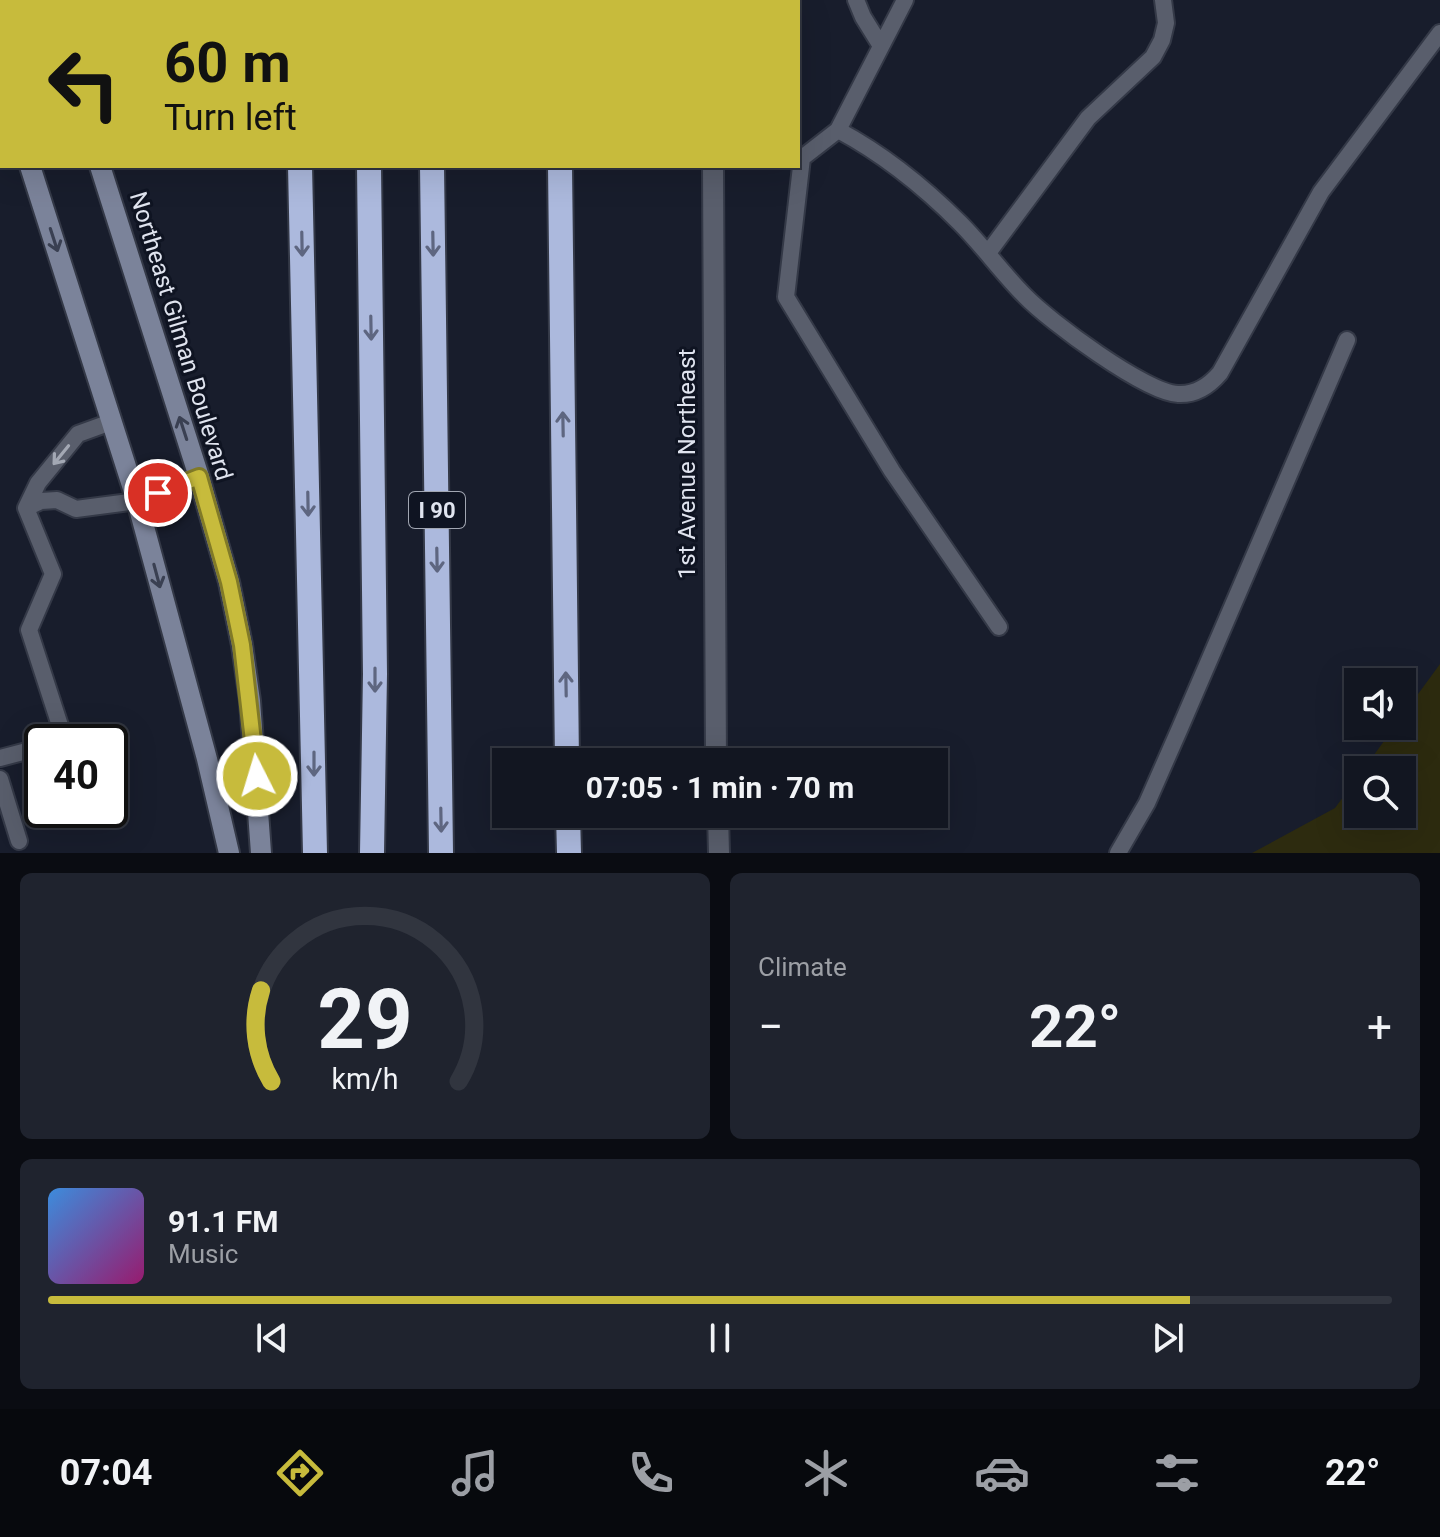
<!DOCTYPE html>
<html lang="en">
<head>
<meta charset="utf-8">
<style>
	:root { --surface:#121621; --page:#1f232e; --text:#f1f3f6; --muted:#9c9fa5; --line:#31353f; --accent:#c7bb3c }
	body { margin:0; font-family:Roboto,sans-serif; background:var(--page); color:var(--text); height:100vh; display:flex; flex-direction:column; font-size:30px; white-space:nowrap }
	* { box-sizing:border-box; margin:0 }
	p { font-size:26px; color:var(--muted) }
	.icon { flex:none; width:44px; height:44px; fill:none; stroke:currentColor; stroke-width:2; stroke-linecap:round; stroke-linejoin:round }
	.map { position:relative; height:853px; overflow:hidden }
	.side { display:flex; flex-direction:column; gap:20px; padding:20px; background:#0a0c12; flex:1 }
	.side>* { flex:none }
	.guide { position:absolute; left:0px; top:0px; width:800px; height:168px; box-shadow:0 8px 32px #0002,0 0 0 2px var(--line); background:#c7bb3c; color:#111; overflow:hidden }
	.tools { position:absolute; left:1344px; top:668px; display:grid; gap:16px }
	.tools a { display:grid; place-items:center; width:72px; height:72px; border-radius:0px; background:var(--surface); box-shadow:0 8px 32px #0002,0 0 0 2px var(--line); font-size:40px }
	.speed { position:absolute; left:24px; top:724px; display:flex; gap:16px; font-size:40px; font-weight:700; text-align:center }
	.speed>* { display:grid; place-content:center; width:104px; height:104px; border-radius:50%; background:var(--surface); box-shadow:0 8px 32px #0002,0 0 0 2px var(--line); line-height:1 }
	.speed .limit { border:4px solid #111; border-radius:12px; background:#fff; color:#111 }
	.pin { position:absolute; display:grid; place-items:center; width:68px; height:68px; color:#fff; margin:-34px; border:4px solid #fff; border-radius:50%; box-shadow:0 2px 8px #0007 }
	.me { position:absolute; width:88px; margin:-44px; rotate:355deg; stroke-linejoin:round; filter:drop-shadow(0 0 6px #0008) }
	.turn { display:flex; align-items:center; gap:28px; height:168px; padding:0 32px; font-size:36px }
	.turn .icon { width:104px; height:104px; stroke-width:2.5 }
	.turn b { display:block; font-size:56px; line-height:68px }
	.big { font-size:60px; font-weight:700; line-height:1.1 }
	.side .widget { flex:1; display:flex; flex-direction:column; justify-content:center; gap:12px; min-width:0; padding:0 28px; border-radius:12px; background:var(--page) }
	.side .dial { align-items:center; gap:0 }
	.dial svg { height:208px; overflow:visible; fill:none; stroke:var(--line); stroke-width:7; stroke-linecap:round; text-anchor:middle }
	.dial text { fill:var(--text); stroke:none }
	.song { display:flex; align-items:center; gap:24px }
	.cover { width:96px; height:96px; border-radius:12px; background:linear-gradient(135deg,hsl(210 70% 55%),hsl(320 70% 35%)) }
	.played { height:8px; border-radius:4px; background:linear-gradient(90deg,var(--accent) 85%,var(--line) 85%) }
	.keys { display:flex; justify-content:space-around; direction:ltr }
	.heat { display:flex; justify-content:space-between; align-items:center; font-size:44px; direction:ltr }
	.side .tiles { flex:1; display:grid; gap:20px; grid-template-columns:1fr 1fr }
	.widget:last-child { grid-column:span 2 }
	.trip { position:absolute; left:492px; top:748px; width:456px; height:80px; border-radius:0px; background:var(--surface); box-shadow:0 8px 32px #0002,0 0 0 2px var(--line); font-weight:700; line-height:80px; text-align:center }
	.tab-bar { display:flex; height:128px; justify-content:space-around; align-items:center; background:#07090d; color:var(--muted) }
	.tab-bar .icon { width:56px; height:56px }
	.tab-bar .current { color:var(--accent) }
	.tab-bar b { font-size:36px; color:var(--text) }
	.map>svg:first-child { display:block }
</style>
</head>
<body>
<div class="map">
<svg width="1440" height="853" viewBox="0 0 1440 853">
	<rect width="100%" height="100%" fill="#181d2c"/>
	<path fill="#2d2b0f" d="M 1440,664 L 1440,853 L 1252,853 L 1335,808 L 1358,777 L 1358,814 L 1402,814 L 1402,770 L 1363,770 L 1395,726 L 1402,726 L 1402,716 Z"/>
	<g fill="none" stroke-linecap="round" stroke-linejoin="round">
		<g stroke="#343947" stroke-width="20">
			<path id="lane" d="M 856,0 L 863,17 L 881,46
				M 0,113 L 2,112
				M 838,130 C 883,154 924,187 960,223 C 983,246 1002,273 1025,296 C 1049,321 1146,393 1178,394 C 1196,395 1209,386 1220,373 L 1321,192 L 1440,33
				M 798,157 L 802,158 L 838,130 L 905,0
				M 802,158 L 786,297 L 892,471 L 999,627
				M 988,253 L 1088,118 L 1153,57 L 1162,40 L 1166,23 L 1163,0
				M 26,508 L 41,501 L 57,500 L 76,509 L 137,501
				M 61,742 L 65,741 L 29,630 L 53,574 L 26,508 L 38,483 L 78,434 L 111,422
				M 0,758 L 42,747
				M 0,779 L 19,841
				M 1118,853 L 1147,803 L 1180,728 L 1347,340"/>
		</g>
		<g stroke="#343947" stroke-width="24">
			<path id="street" d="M 713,0 L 713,2
				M 713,166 L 716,762
				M 718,814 L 719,853"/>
		</g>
		<g stroke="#343947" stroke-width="24">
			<path id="secondary" d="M 48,0 L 48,2
				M 0,71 L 2,77
				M 30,166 L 137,501 L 207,759 L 229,853
				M 100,166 L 199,477 L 229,582 L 242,645 L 250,701 L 261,853
				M 137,501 L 199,477"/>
		</g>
		<g stroke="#343947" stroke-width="28">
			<path id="highway" d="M 368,0 L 368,2
				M 430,0 L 430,2
				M 558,0 L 558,2
				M 298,2 L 298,0
				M 300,166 L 315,853
				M 369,166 L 375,674 L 372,853
				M 432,166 L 441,853
				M 560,166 L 567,762
				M 568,814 L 569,853"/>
		</g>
		<use href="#lane" stroke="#595e6c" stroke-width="16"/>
		<use href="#street" stroke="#595e6c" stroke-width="20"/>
		<use href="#secondary" stroke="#7b839a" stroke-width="20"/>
		<use href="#highway" stroke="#acb9dd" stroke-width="24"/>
	</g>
	<defs><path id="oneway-shaft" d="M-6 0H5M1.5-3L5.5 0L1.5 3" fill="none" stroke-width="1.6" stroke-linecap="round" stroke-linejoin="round" transform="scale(2)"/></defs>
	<g stroke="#3a4052">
		<use href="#oneway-shaft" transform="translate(54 240) rotate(72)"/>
		<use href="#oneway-shaft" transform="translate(183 428) rotate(-108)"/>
		<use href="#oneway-shaft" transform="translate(157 576) rotate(75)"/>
	</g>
	<g stroke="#5e6680">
		<use href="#oneway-shaft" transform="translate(302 244) rotate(89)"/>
		<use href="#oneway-shaft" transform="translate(433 244) rotate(89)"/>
		<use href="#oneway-shaft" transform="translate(371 328) rotate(89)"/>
		<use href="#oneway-shaft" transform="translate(563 424) rotate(-91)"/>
		<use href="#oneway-shaft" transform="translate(308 504) rotate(89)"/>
		<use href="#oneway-shaft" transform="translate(437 560) rotate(89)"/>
		<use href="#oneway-shaft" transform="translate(375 680) rotate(90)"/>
		<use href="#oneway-shaft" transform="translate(566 684) rotate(-91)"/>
		<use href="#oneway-shaft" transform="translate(314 764) rotate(90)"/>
		<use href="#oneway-shaft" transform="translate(441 820) rotate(89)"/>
	</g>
	<use stroke="#a3a8b4" href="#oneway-shaft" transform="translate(61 455) rotate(129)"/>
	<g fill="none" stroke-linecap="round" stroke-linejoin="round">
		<g stroke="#817a27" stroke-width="20">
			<path id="route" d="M 158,493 L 199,477 L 229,582 L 242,645 L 257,776"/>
		</g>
		<use href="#route" stroke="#c7bb3c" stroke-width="14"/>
	</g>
	<g text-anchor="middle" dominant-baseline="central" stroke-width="6" stroke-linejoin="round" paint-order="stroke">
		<rect fill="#0f1422" stroke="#a1a6b2" stroke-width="2" x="409" y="492" width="56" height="36" rx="6"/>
		<g font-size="22" font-weight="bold" fill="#e0e4ef">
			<text x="437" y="510">I 90</text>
		</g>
		<g font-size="24" fill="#e0e4ef" stroke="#0f1422">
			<text transform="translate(181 336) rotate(73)">Northeast Gilman Boulevard</text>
			<text transform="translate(687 464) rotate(-90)">1st Avenue Northeast</text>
		</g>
	</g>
</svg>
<div class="tools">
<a><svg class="icon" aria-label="sound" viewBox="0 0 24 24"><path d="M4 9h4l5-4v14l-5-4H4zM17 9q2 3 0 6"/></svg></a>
<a><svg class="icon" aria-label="search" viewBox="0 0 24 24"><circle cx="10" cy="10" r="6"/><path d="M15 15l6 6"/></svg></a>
</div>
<div class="speed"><div class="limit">40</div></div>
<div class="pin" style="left:158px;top:493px;background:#d93025"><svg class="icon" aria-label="arrive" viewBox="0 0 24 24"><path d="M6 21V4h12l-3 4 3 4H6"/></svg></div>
<svg class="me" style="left:257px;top:776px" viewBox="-20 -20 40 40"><circle r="17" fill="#c7bb3c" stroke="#fff" stroke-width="3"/><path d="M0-11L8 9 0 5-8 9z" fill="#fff"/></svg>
<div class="trip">07:05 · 1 min · 70 m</div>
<div class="guide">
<div class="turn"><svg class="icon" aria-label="left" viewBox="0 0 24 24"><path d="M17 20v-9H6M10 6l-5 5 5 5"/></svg><div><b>60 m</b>Turn left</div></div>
</div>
</div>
<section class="side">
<div class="tiles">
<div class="widget dial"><svg viewBox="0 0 100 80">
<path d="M14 69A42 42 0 1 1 86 69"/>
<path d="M14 69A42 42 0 0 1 10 34" stroke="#c7bb3c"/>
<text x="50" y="56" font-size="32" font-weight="700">29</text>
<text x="50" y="72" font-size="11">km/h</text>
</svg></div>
<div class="widget"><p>Climate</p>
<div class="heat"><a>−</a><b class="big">22°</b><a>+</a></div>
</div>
<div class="widget">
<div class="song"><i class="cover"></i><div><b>91.1 FM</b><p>Music</p></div></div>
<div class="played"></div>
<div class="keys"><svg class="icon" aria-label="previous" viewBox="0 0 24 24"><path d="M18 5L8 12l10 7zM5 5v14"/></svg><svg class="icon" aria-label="pause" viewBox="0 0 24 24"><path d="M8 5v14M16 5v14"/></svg><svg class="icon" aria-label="next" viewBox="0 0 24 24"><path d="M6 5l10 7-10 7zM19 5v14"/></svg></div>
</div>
</div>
</section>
<nav class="tab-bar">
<b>07:04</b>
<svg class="icon current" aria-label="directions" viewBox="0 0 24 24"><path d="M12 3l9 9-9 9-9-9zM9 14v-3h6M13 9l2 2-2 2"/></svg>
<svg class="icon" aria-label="music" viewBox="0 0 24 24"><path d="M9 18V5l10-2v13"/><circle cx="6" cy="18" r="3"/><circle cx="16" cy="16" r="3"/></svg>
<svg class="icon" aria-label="phone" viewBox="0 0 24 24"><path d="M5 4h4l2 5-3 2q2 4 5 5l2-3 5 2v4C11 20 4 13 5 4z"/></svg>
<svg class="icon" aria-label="climate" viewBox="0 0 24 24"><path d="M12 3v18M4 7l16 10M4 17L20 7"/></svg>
<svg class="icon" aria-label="car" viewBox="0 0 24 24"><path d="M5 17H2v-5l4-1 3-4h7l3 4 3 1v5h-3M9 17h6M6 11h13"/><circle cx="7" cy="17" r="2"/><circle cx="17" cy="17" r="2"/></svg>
<svg class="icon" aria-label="filters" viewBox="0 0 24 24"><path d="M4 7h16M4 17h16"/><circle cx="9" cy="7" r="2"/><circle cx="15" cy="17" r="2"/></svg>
<b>22°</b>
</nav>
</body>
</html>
